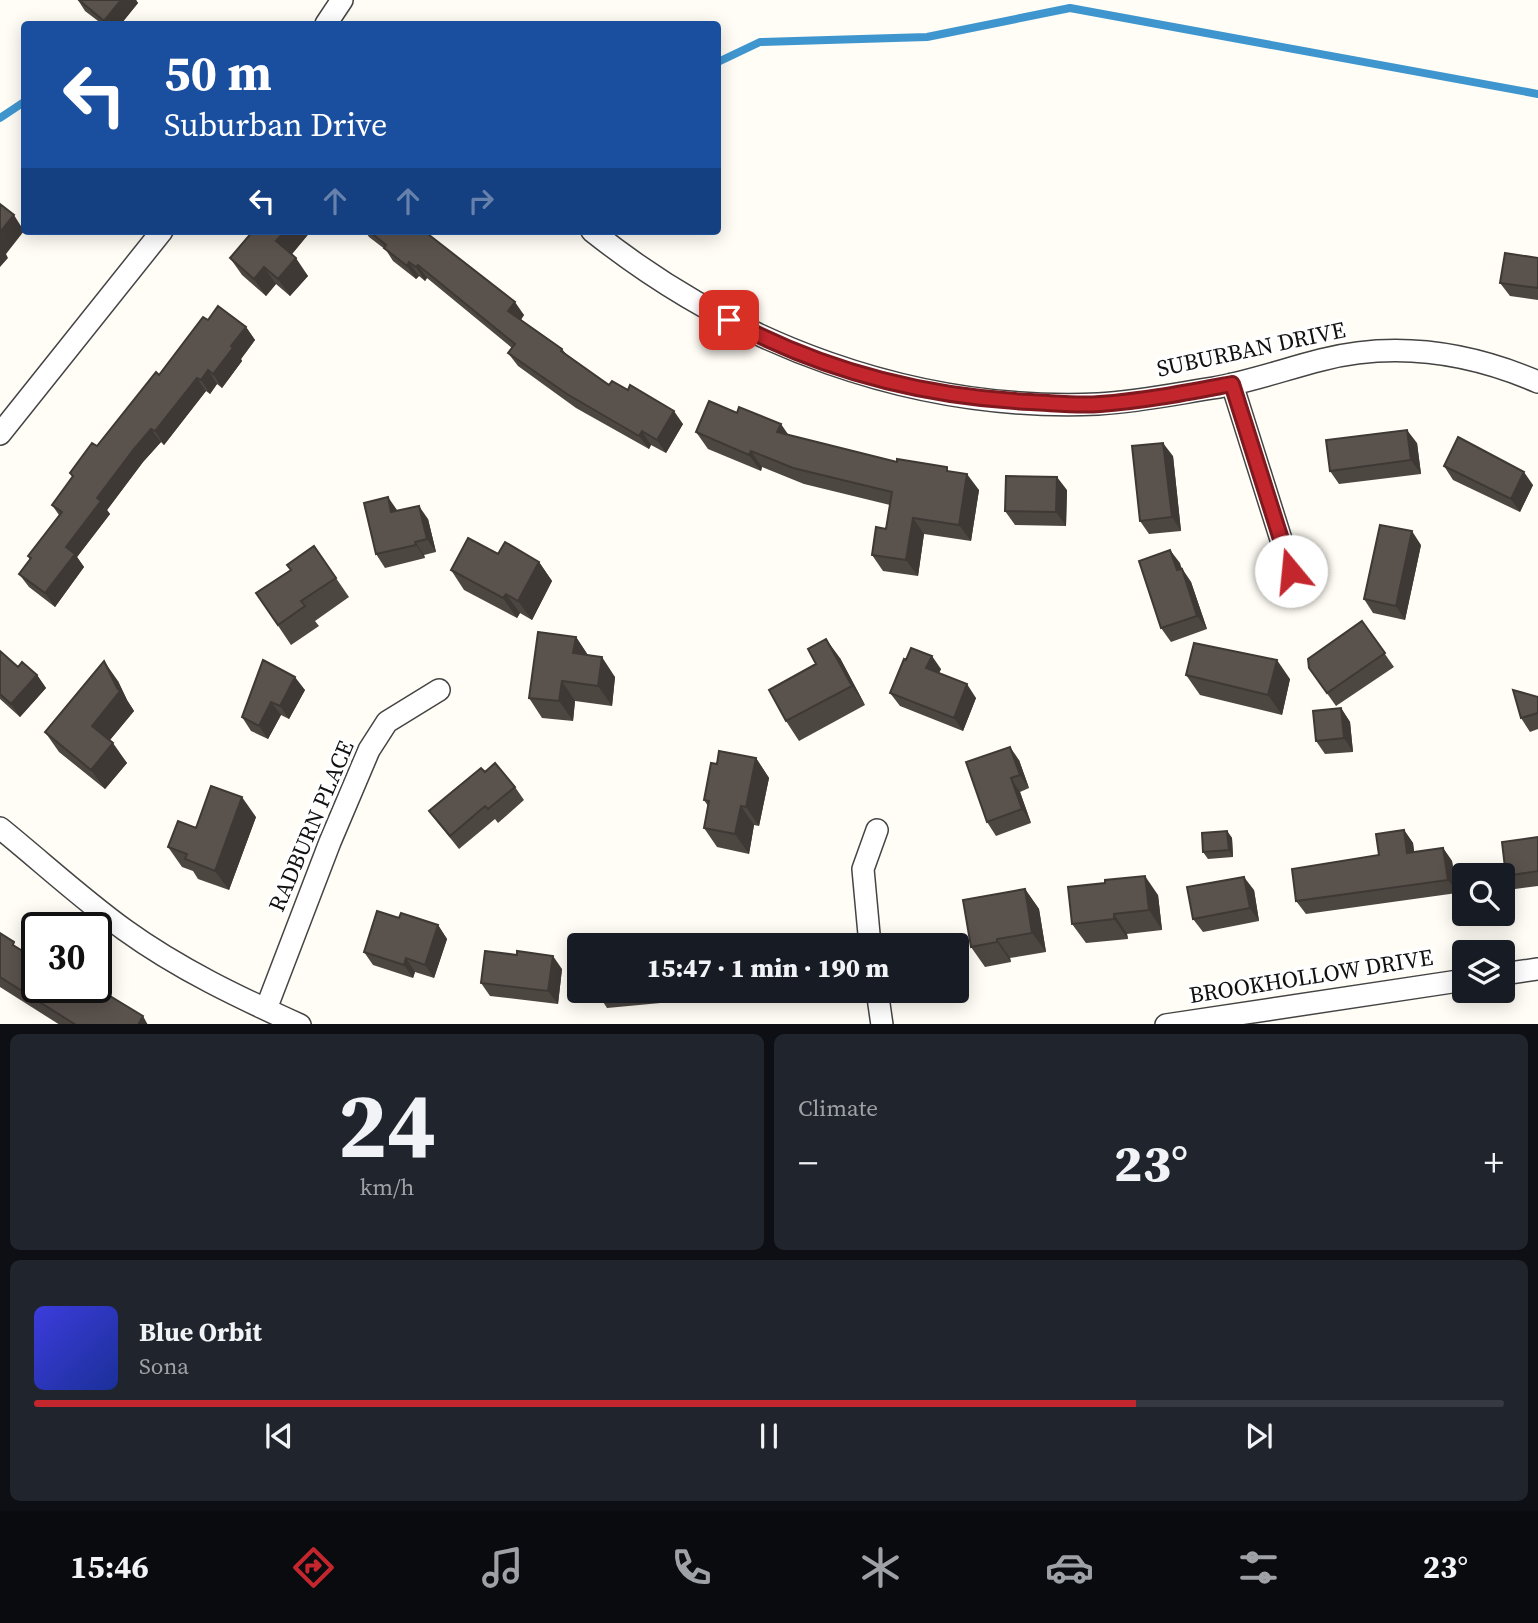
<!DOCTYPE html>
<html lang="en">
<head>
<meta charset="utf-8">
<style>
	:root { --surface:#171b24; --page:#20242c; --text:#f1f3f6; --muted:#9ea1a6; --line:#363941; --accent:#c4262e }
	body { margin:0; font-family:"Source Serif 4",serif; background:var(--page); color:var(--text); height:100vh; display:flex; flex-direction:column; font-size:26px; white-space:nowrap }
	* { box-sizing:border-box; margin:0 }
	p { font-size:23px; color:var(--muted) }
	.icon { flex:none; width:38px; height:38px; fill:none; stroke:currentColor; stroke-width:2; stroke-linecap:round; stroke-linejoin:round }
	.map { position:relative; height:1024px; overflow:hidden }
	.sheet { display:flex; flex-direction:column; gap:10px; padding:10px; background:#0d0f14; flex:1 }
	.sheet>* { flex:none }
	.banner { position:absolute; left:21px; top:21px; width:700px; height:214px; border-radius:7px; box-shadow:0 4px 18px #0003; background:#1a4fa0; color:#fff; overflow:hidden }
	.controls { position:absolute; left:1452px; top:863px; display:grid; gap:14px }
	.controls a { display:grid; place-items:center; width:63px; height:63px; border-radius:7px; background:var(--surface); box-shadow:0 4px 18px #0003; font-size:35px }
	.speed { position:absolute; left:21px; top:912px; display:flex; gap:14px; font-size:35px; font-weight:700; text-align:center }
	.speed>* { display:grid; place-content:center; width:91px; height:91px; border-radius:50%; background:var(--surface); box-shadow:0 4px 18px #0003; line-height:1 }
	.speed .limit { border:4px solid #111; border-radius:10px; background:#fff; color:#111 }
	.pin { position:absolute; display:grid; place-items:center; width:60px; height:60px; color:#fff; margin:-30px; border-radius:14px; box-shadow:0 4px 10px #0006 }
	.me { position:absolute; width:77px; margin:-38px; rotate:343deg; stroke-linejoin:round; filter:drop-shadow(0 0 5px #0008) }
	.turn { display:flex; align-items:center; gap:24px; height:147px; padding:0 28px; font-size:32px }
	.turn .icon { width:91px; height:91px; stroke-width:2.5 }
	.turn b { display:block; font-size:49px; line-height:60px }
	.lanes { display:flex; align-items:center; height:66px; padding:0 28px; background:#0003; justify-content:center; gap:35px; direction:ltr }
	.lanes .off { opacity:.35 }
	.big { font-size:52px; font-weight:800; line-height:1.1 }
	.sheet .widget { flex:1; display:flex; flex-direction:column; justify-content:center; gap:10px; min-width:0; padding:0 24px; border-radius:10px; background:var(--page) }
	.sheet .dial { align-items:center; gap:0 }
	.dial b { font-size:91px; line-height:1 }
	.song { display:flex; align-items:center; gap:21px }
	.cover { width:84px; height:84px; border-radius:10px; background:linear-gradient(135deg,hsl(240 70% 55%),hsl(230 70% 35%)) }
	.played { height:7px; border-radius:4px; background:linear-gradient(90deg,var(--accent) 75%,var(--line) 75%) }
	.keys { display:flex; justify-content:space-around; direction:ltr }
	.heat { display:flex; justify-content:space-between; align-items:center; font-size:38px; direction:ltr }
	.sheet .tiles { flex:1; display:grid; gap:10px; grid-template-columns:1fr 1fr }
	.widget:last-child { grid-column:span 2 }
	.trip { position:absolute; left:567px; top:933px; width:402px; height:70px; border-radius:7px; background:var(--surface); box-shadow:0 4px 18px #0003; font-weight:800; line-height:70px; text-align:center }
	.tab-bar { display:flex; height:112px; justify-content:space-around; align-items:center; background:#090b0e; color:var(--muted) }
	.tab-bar .icon { width:49px; height:49px }
	.tab-bar .selected { color:var(--accent) }
	.tab-bar b { font-size:32px; color:var(--text) }
	.map>svg:first-child { display:block }
</style>
</head>
<body>
<div class="map">
<svg width="1538" height="1025" viewBox="0 0 1538 1025">
	<rect width="100%" height="100%" fill="#fffdf5"/>
	<g fill="none" stroke-linecap="round" stroke-linejoin="round">
		<path stroke="#3f96cf" stroke-width="8" d="M 718,62 L 760,42 L 927,37 L 1070,8 L 1538,94
			M 0,118 L 24,102"/>
		<g stroke="#444" stroke-width="24">
			<path id="street" d="M 326,24 L 342,0
				M 592,231 C 735,345 913,412 1098,404 C 1136,402 1175,394 1213,388 C 1250,382 1285,369 1321,360 C 1395,341 1468,352 1538,382
				M 1232,384 L 1291,571
				M 0,434 L 162,231
				M 0,828 C 42,862 82,899 125,930 C 179,969 240,998 300,1025
				M 870,945 L 863,869 L 877,830
				M 1503,974 L 1538,969
				M 877,990 L 882,1025
				M 266,1009 L 330,842 L 369,750 L 387,722 L 439,690
				M 1166,1025 L 1465,980"/>
		</g>
		<use href="#street" stroke="#fff" stroke-width="21"/>
	</g>
	<path fill="#4d4742" d="M 78,0 L 136,0 L 138,3 L 121,24 L 102,24 L 85,11 Z
		M 253,231 L 311,231 L 291,255 L 308,276 L 290,296 L 276,284 L 266,296 L 242,275 L 230,258 Z
		M 365,231 L 424,231 L 524,315 L 521,320 L 562,349 L 567,355 L 609,385 L 683,424 L 666,453 L 651,445 L 649,449 L 576,408 L 518,366 L 508,353 L 512,348 L 427,278 L 425,281 L 419,276 L 416,279 L 393,261 L 386,250 L 369,237 Z
		M 1538,258 L 1538,300 L 1510,296 L 1500,283 Z
		M 208,320 L 246,327 L 255,340 L 241,359 L 242,361 L 222,388 L 217,384 L 210,394 L 206,391 L 164,445 L 161,442 L 143,462 L 107,510 L 110,514 L 77,557 L 84,567 L 55,607 L 29,587 L 19,574 L 30,560 L 28,556 L 59,515 L 52,505 L 73,478 L 70,473 L 97,446 Z
		M 696,432 L 788,435 L 897,462 L 950,472 L 979,490 L 971,541 L 924,534 L 918,576 L 883,571 L 872,555 L 886,529 L 890,505 L 804,484 L 762,467 L 761,471 L 708,449 Z
		M 1417,443 L 1421,474 L 1339,484 L 1330,471 Z
		M 1173,456 L 1181,531 L 1149,534 L 1140,521 Z
		M 1444,466 L 1533,485 L 1520,512 L 1453,480 Z
		M 1067,490 L 1066,526 L 1015,525 L 1005,511 Z
		M 397,511 L 428,519 L 436,552 L 424,555 L 425,558 L 385,568 L 376,554 Z
		M 1421,545 L 1405,620 L 1373,613 L 1364,599 Z
		M 314,546 L 349,597 L 315,621 L 319,626 L 291,645 L 256,593 L 290,570 Z
		M 1170,550 L 1191,582 L 1207,629 L 1171,642 L 1161,628 Z
		M 498,554 L 539,562 L 552,581 L 532,620 L 520,613 L 517,618 L 464,590 L 451,570 Z
		M 1362,621 L 1394,667 L 1336,706 L 1309,668 Z
		M 576,637 L 588,655 L 615,677 L 612,706 L 575,701 L 573,721 L 542,718 L 529,698 Z
		M 0,651 L 18,667 L 37,675 L 46,688 L 20,717 L 0,699 Z
		M 840,658 L 865,705 L 799,741 L 786,721 L 816,664 Z
		M 263,660 L 305,690 L 289,719 L 281,715 L 268,739 L 251,731 L 242,717 Z
		M 906,660 L 941,669 L 939,673 L 976,698 L 963,731 L 900,706 L 890,693 Z
		M 1186,675 L 1290,679 L 1282,715 L 1200,695 Z
		M 118,681 L 127,700 L 134,711 L 109,741 L 127,763 L 105,789 L 59,752 L 45,732 Z
		M 1538,697 L 1538,729 L 1530,732 L 1521,718 Z
		M 1341,708 L 1350,722 L 1353,752 L 1325,754 L 1316,741 Z
		M 756,758 L 769,778 L 759,826 L 754,825 L 749,854 L 717,847 L 704,828 L 708,806 L 704,800 L 717,764 Z
		M 1019,760 L 1029,788 L 1020,792 L 1031,823 L 996,836 L 987,822 Z
		M 485,772 L 515,787 L 524,800 L 498,823 L 495,819 L 459,849 L 439,824 L 429,811 Z
		M 256,817 L 229,890 L 198,879 L 193,871 L 182,867 L 168,847 L 196,828 Z
		M 1404,830 L 1413,843 L 1414,852 L 1443,848 L 1452,861 L 1457,893 L 1306,914 L 1296,901 L 1379,855 Z
		M 1227,831 L 1232,838 L 1233,857 L 1208,859 L 1203,852 Z
		M 1538,837 L 1538,886 L 1515,889 L 1506,876 Z
		M 1025,889 L 1039,909 L 1046,952 L 1010,958 L 1011,962 L 985,967 L 971,947 Z
		M 1254,890 L 1259,921 L 1203,932 L 1193,919 Z
		M 1158,895 L 1162,930 L 1127,934 L 1128,939 L 1086,943 L 1072,924 Z
		M 399,918 L 438,925 L 447,939 L 434,978 L 415,972 L 413,978 L 373,965 L 364,952 Z
		M 0,933 L 37,987 L 148,1025 L 60,1025 L 0,987 Z
		M 562,969 L 558,1004 L 490,996 L 481,983 Z
		M 597,990 L 681,990 L 682,1001 L 607,1008 L 598,994 Z
		M 725,990 L 788,990 L 780,991 L 781,996 L 733,1002 Z"/>
	<path fill="#3f3936" d="M 121,0 L 136,0 L 138,3 L 121,24 L 107,24 L 104,21 Z
		M 14,215 L 24,231 L 6,254 L 8,258 L 0,267 L 0,232 Z
		M 285,231 L 311,231 L 288,259 L 276,241 Z
		M 296,258 L 308,276 L 290,296 L 278,279 Z
		M 409,262 L 419,276 L 416,279 L 407,266 Z
		M 418,265 L 427,278 L 425,281 L 416,267 Z
		M 264,267 L 276,284 L 266,296 L 254,279 Z
		M 515,302 L 524,315 L 517,324 L 508,311 Z
		M 246,327 L 255,340 L 241,359 L 242,361 L 222,388 L 213,374 L 231,346 Z
		M 208,370 L 217,384 L 210,394 L 201,380 Z
		M 197,378 L 206,391 L 164,445 L 155,431 Z
		M 674,411 L 683,424 L 666,453 L 657,440 Z
		M 781,424 L 792,440 L 777,432 Z
		M 151,429 L 161,442 L 143,462 L 107,510 L 110,514 L 77,557 L 84,567 L 55,607 L 45,593 L 66,547 L 97,498 L 134,449 Z
		M 1407,430 L 1417,443 L 1421,474 L 1411,460 Z
		M 642,431 L 651,445 L 649,449 L 639,436 Z
		M 1163,443 L 1173,456 L 1181,531 L 1172,517 Z
		M 751,451 L 762,467 L 761,471 L 749,455 Z
		M 1524,472 L 1533,485 L 1520,512 L 1511,499 Z
		M 967,474 L 979,490 L 971,541 L 959,525 Z
		M 1057,477 L 1067,490 L 1066,526 L 1056,512 Z
		M 388,497 L 397,510 L 391,512 Z
		M 419,506 L 428,519 L 436,552 L 427,539 Z
		M 913,518 L 924,534 L 918,576 L 906,560 Z
		M 1412,531 L 1421,545 L 1405,620 L 1396,606 Z
		M 415,542 L 424,555 L 425,558 L 416,545 Z
		M 1170,550 L 1180,563 L 1186,583 L 1177,570 Z
		M 539,562 L 552,581 L 532,620 L 518,601 Z
		M 1182,569 L 1191,582 L 1207,629 L 1197,616 Z
		M 506,594 L 520,613 L 517,618 L 503,598 Z
		M 576,637 L 589,657 L 573,653 Z
		M 826,639 L 840,658 L 865,705 L 852,686 Z
		M 932,656 L 941,669 L 935,681 L 926,668 Z
		M 602,657 L 615,677 L 612,706 L 598,686 Z
		M 1277,660 L 1290,679 L 1282,715 L 1268,695 Z
		M 104,661 L 118,681 L 127,700 L 134,711 L 105,746 L 92,726 L 117,688 Z
		M 37,675 L 46,688 L 20,717 L 11,704 Z
		M 295,677 L 305,690 L 289,719 L 280,706 Z
		M 562,681 L 575,701 L 573,721 L 559,701 Z
		M 967,684 L 976,698 L 963,731 L 954,718 Z
		M 271,702 L 281,715 L 268,739 L 259,726 Z
		M 1341,708 L 1350,722 L 1353,752 L 1344,738 Z
		M 113,743 L 127,763 L 105,789 L 91,770 Z
		M 1010,747 L 1019,760 L 1029,788 L 1020,775 Z
		M 756,758 L 769,778 L 759,826 L 746,807 Z
		M 1011,778 L 1020,792 L 1031,823 L 1022,809 Z
		M 242,797 L 256,817 L 229,890 L 215,871 Z
		M 741,806 L 754,825 L 749,854 L 735,834 Z
		M 1404,830 L 1413,843 L 1416,866 L 1407,853 Z
		M 1227,831 L 1232,838 L 1233,857 L 1229,850 Z
		M 1443,848 L 1452,861 L 1457,893 L 1448,880 Z
		M 1145,876 L 1158,895 L 1162,930 L 1149,910 Z
		M 1244,877 L 1254,890 L 1259,921 L 1250,908 Z
		M 1025,889 L 1039,909 L 1046,952 L 1032,933 Z
		M 1114,914 L 1127,934 L 1128,939 L 1114,919 Z
		M 438,925 L 447,939 L 434,978 L 425,965 Z
		M 997,939 L 1010,958 L 1011,962 L 997,942 Z
		M 553,956 L 562,969 L 558,1004 L 548,991 Z
		M 406,958 L 415,972 L 413,978 L 404,965 Z
		M 675,990 L 681,990 L 682,1001 Z
		M 143,1016 L 148,1025 L 138,1025 Z"/>
	<path fill="#5a524d" stroke="#3f3936" stroke-width="2" d="M 79,0 L 121,0 L 104,21 Z
		M 0,204 L 14,215 L 0,232 Z
		M 253,231 L 285,231 L 276,241 L 296,258 L 278,279 L 264,267 L 254,279 L 230,258 Z
		M 369,231 L 424,231 L 515,302 L 508,311 L 562,349 L 561,351 L 609,385 L 612,381 L 628,390 L 630,385 L 674,411 L 657,440 L 642,431 L 639,436 L 567,394 L 508,353 L 515,344 L 418,265 L 416,267 L 409,262 L 407,266 L 384,248 L 386,245 Z
		M 1505,253 L 1538,258 L 1538,288 L 1500,283 Z
		M 218,306 L 246,327 L 231,346 L 233,348 L 213,374 L 208,370 L 201,380 L 197,378 L 155,431 L 151,429 L 134,449 L 97,498 L 101,501 L 66,547 L 75,554 L 45,593 L 19,574 L 31,558 L 28,556 L 62,512 L 52,505 L 73,476 L 70,473 L 92,443 L 97,446 L 156,372 L 159,375 L 203,317 L 208,320 Z
		M 709,401 L 737,413 L 739,407 L 781,424 L 777,432 L 897,462 L 897,459 L 947,467 L 947,471 L 967,474 L 959,525 L 913,518 L 906,560 L 872,555 L 876,527 L 886,529 L 892,492 L 793,468 L 751,451 L 749,455 L 696,432 Z
		M 1407,430 L 1411,460 L 1330,471 L 1326,440 Z
		M 1458,437 L 1524,472 L 1511,499 L 1444,466 Z
		M 1163,443 L 1172,517 L 1140,521 L 1132,446 Z
		M 1006,476 L 1057,477 L 1056,512 L 1005,511 Z
		M 388,497 L 391,512 L 419,506 L 427,539 L 415,542 L 416,545 L 376,554 L 364,503 Z
		M 1380,525 L 1412,531 L 1396,606 L 1364,599 Z
		M 468,538 L 498,554 L 505,542 L 539,562 L 518,601 L 506,594 L 503,598 L 451,570 Z
		M 314,546 L 336,578 L 301,601 L 305,606 L 278,625 L 256,593 L 291,570 L 287,565 Z
		M 1170,550 L 1177,570 L 1182,569 L 1197,616 L 1161,628 L 1139,561 Z
		M 1362,621 L 1385,653 L 1327,693 L 1309,668 L 1308,659 Z
		M 538,632 L 576,637 L 573,653 L 602,657 L 598,686 L 562,681 L 559,701 L 529,698 Z
		M 826,639 L 852,686 L 786,721 L 769,690 L 816,664 L 808,649 Z
		M 1194,643 L 1277,660 L 1268,695 L 1186,675 Z
		M 911,648 L 932,656 L 926,668 L 967,684 L 954,718 L 890,693 L 904,659 L 906,660 Z
		M 0,651 L 18,667 L 22,662 L 37,675 L 11,704 L 0,694 Z
		M 263,660 L 295,677 L 280,706 L 271,702 L 259,726 L 242,717 Z
		M 104,661 L 117,688 L 120,691 L 92,726 L 113,743 L 91,770 L 45,732 Z
		M 1513,690 L 1538,697 L 1538,713 L 1521,718 Z
		M 1341,708 L 1344,738 L 1316,741 L 1313,711 Z
		M 1010,747 L 1020,775 L 1011,778 L 1022,809 L 987,822 L 966,762 Z
		M 719,751 L 756,758 L 746,807 L 741,806 L 735,834 L 704,828 L 709,801 L 704,800 L 711,763 L 717,764 Z
		M 495,763 L 515,787 L 488,809 L 485,806 L 450,836 L 429,811 L 481,768 L 485,772 Z
		M 211,786 L 242,797 L 215,871 L 185,859 L 187,854 L 168,847 L 178,821 L 196,828 Z
		M 1404,830 L 1407,853 L 1443,848 L 1448,880 L 1296,901 L 1292,869 L 1379,855 L 1376,834 Z
		M 1227,831 L 1229,850 L 1203,852 L 1202,833 Z
		M 1538,837 L 1538,871 L 1506,876 L 1502,842 Z
		M 1145,876 L 1149,910 L 1114,914 L 1114,919 L 1072,924 L 1068,887 L 1105,883 L 1105,880 Z
		M 1244,877 L 1250,908 L 1193,919 L 1187,887 Z
		M 1025,889 L 1032,933 L 997,939 L 997,942 L 971,947 L 963,900 Z
		M 377,911 L 399,918 L 401,913 L 438,925 L 425,965 L 406,958 L 404,965 L 364,952 Z
		M 0,933 L 14,942 L 13,945 L 37,960 L 37,987 L 95,987 L 143,1016 L 138,1025 L 76,1025 L 0,977 Z
		M 790,942 L 790,945 L 766,945 Z
		M 485,951 L 517,955 L 517,951 L 553,956 L 548,991 L 481,983 Z
		M 597,990 L 640,990 L 598,994 Z"/>
	<g fill="none" stroke-linecap="round" stroke-linejoin="round">
		<g stroke="#7f191e" stroke-width="18">
			<path id="route" d="M 729,320 C 823,371 925,397 1031,402 C 1054,403 1077,406 1100,404 C 1144,401 1189,392 1232,384 L 1291,571"/>
		</g>
		<use href="#route" stroke="#c4262e" stroke-width="12"/>
	</g>
	<g text-anchor="middle" dominant-baseline="central" stroke-width="7" stroke-linejoin="round" paint-order="stroke">
		<g font-size="23" fill="#111" stroke="#fff">
			<text transform="translate(1251 349) rotate(-12)">SUBURBAN DRIVE</text>
			<text transform="translate(311 826) rotate(-67)">RADBURN PLACE</text>
			<text transform="translate(1311 976) rotate(-9)">BROOKHOLLOW DRIVE</text>
		</g>
	</g>
</svg>
<div class="controls">
<a><svg class="icon" aria-label="search" viewBox="0 0 24 24"><circle cx="10" cy="10" r="6"/><path d="M15 15l6 6"/></svg></a>
<a><svg class="icon" aria-label="layers" viewBox="0 0 24 24"><path d="M12 4l9 5-9 5-9-5zM3 14l9 5 9-5"/></svg></a>
</div>
<div class="speed"><div class="limit">30</div></div>
<div class="pin" style="left:729px;top:320px;background:#d93025"><svg class="icon" aria-label="arrive" viewBox="0 0 24 24"><path d="M6 21V4h12l-3 4 3 4H6"/></svg></div>
<svg class="me" style="left:1291px;top:571px" viewBox="-20 -20 40 40"><circle r="19" fill="#fff"/><path d="M0-13L10 11 0 6-10 11z" fill="#c4262e"/></svg>
<div class="trip">15:47 · 1 min · 190 m</div>
<div class="banner">
<div class="turn"><svg class="icon" aria-label="left" viewBox="0 0 24 24"><path d="M17 20v-9H6M10 6l-5 5 5 5"/></svg><div><b>50 m</b>Suburban Drive</div></div>
<div class="lanes"><svg class="icon" aria-label="left" viewBox="0 0 24 24"><path d="M17 20v-9H6M10 6l-5 5 5 5"/></svg><svg class="icon off" aria-label="ahead" viewBox="0 0 24 24"><path d="M12 20V5M6 11l6-6 6 6"/></svg><svg class="icon off" aria-label="ahead" viewBox="0 0 24 24"><path d="M12 20V5M6 11l6-6 6 6"/></svg><svg class="icon off" aria-label="right" viewBox="0 0 24 24"><path d="M7 20v-9h11M14 6l5 5-5 5"/></svg></div>
</div>
</div>
<section class="sheet">
<div class="tiles">
<div class="widget dial"><b>24</b><p>km/h</p></div>
<div class="widget"><p>Climate</p>
<div class="heat"><a>−</a><b class="big">23°</b><a>+</a></div>
</div>
<div class="widget">
<div class="song"><i class="cover"></i><div><b>Blue Orbit</b><p>Sona</p></div></div>
<div class="played"></div>
<div class="keys"><svg class="icon" aria-label="previous" viewBox="0 0 24 24"><path d="M18 5L8 12l10 7zM5 5v14"/></svg><svg class="icon" aria-label="pause" viewBox="0 0 24 24"><path d="M8 5v14M16 5v14"/></svg><svg class="icon" aria-label="next" viewBox="0 0 24 24"><path d="M6 5l10 7-10 7zM19 5v14"/></svg></div>
</div>
</div>
</section>
<nav class="tab-bar">
<b>15:46</b>
<svg class="icon selected" aria-label="directions" viewBox="0 0 24 24"><path d="M12 3l9 9-9 9-9-9zM9 14v-3h6M13 9l2 2-2 2"/></svg>
<svg class="icon" aria-label="music" viewBox="0 0 24 24"><path d="M9 18V5l10-2v13"/><circle cx="6" cy="18" r="3"/><circle cx="16" cy="16" r="3"/></svg>
<svg class="icon" aria-label="phone" viewBox="0 0 24 24"><path d="M5 4h4l2 5-3 2q2 4 5 5l2-3 5 2v4C11 20 4 13 5 4z"/></svg>
<svg class="icon" aria-label="climate" viewBox="0 0 24 24"><path d="M12 3v18M4 7l16 10M4 17L20 7"/></svg>
<svg class="icon" aria-label="car" viewBox="0 0 24 24"><path d="M5 17H2v-5l4-1 3-4h7l3 4 3 1v5h-3M9 17h6M6 11h13"/><circle cx="7" cy="17" r="2"/><circle cx="17" cy="17" r="2"/></svg>
<svg class="icon" aria-label="filters" viewBox="0 0 24 24"><path d="M4 7h16M4 17h16"/><circle cx="9" cy="7" r="2"/><circle cx="15" cy="17" r="2"/></svg>
<b>23°</b>
</nav>
</body>
</html>
